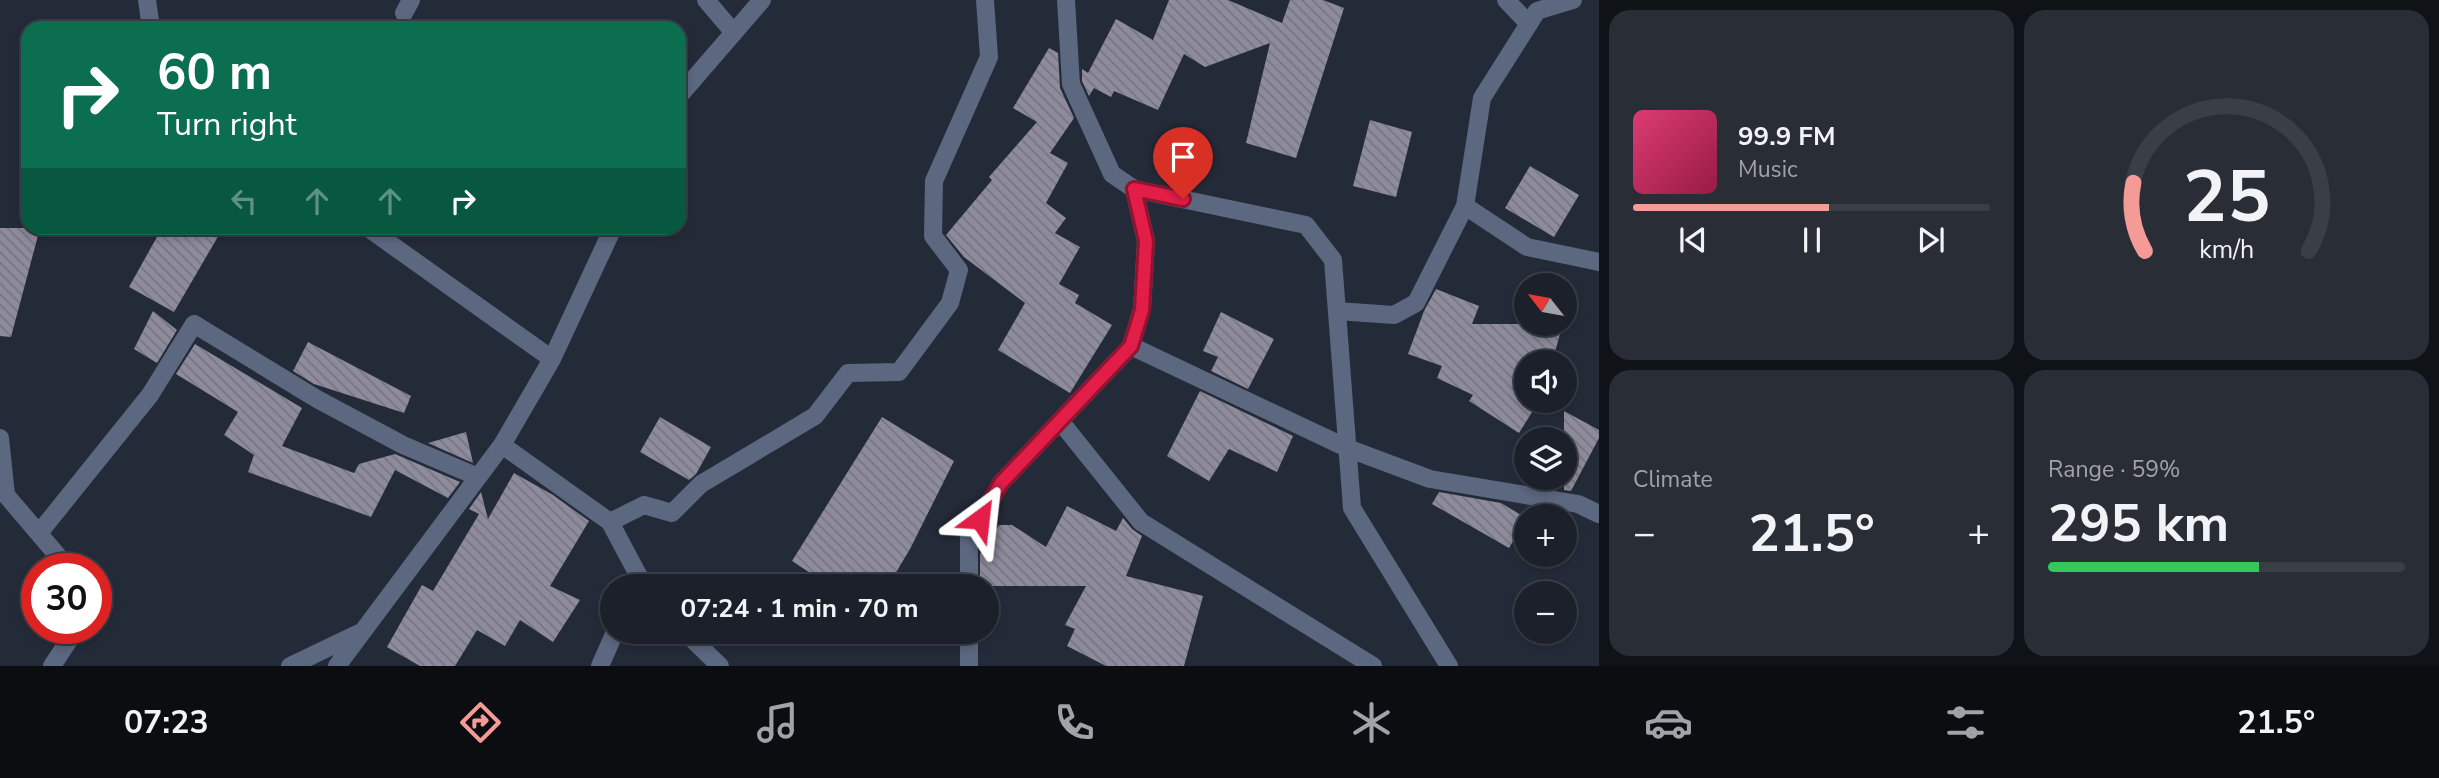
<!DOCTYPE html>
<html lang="en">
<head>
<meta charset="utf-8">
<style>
	:root { --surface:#1b202a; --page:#282d36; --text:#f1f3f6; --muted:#a0a3a8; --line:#393e47; --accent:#f59b97 }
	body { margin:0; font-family:"Nunito Sans",sans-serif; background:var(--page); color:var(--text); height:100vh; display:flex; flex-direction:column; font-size:26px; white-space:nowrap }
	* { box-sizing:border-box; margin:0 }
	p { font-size:23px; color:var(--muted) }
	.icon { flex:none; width:38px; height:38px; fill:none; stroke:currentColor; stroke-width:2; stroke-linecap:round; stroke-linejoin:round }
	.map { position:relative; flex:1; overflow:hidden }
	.details { display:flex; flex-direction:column; gap:10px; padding:10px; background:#0f1217; width:840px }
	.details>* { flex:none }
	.guide { position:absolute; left:21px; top:21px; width:665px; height:214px; border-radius:21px; box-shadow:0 4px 10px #0003,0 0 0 2px var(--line); background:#0b6e4f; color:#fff; overflow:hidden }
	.needle { width:46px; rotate:301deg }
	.buttons { position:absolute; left:1514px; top:273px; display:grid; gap:14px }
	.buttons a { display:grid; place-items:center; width:63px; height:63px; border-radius:50%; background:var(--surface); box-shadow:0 4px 10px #0003,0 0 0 2px var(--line); font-size:35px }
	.speed { position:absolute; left:21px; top:553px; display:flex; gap:14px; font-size:35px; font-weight:700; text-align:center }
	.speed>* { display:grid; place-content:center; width:91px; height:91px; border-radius:50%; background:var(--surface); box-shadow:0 4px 10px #0003,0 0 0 2px var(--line); line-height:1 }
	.speed .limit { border:10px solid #d22; background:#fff; color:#111 }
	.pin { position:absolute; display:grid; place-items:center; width:60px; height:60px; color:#fff; margin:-72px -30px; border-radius:50% 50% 50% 0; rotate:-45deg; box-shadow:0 0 7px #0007 }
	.pin .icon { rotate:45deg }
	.me { position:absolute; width:77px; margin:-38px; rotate:30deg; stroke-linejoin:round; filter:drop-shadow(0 0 5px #0008) }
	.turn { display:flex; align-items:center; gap:24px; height:147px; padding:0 21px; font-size:32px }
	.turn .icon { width:91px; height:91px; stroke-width:2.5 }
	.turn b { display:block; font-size:49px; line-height:60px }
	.lanes { display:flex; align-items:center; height:66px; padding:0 21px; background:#0003; justify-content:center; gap:35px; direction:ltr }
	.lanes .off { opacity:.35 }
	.big { font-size:52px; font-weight:700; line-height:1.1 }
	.details .tile { flex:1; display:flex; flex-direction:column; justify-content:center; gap:10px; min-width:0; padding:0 24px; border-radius:21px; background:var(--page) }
	.details .dial { align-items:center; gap:0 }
	.dial svg { height:182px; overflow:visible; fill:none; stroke:var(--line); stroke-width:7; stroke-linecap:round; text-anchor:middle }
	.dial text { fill:var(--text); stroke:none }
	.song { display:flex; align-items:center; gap:21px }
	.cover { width:84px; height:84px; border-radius:10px; background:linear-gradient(135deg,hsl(340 70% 55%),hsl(340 70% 35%)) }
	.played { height:7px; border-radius:4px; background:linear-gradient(90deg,var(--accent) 55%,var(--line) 55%) }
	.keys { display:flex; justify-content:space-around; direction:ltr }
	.heat { display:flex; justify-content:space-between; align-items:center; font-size:38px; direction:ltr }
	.charge { height:10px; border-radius:5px; background:linear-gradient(90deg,#34c759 59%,var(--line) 0) }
	.details .tiles { flex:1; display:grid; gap:10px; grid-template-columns:repeat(2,1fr) }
	.trip { position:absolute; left:600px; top:574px; width:399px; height:70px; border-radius:35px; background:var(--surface); box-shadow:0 4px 10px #0003,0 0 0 2px var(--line); font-weight:700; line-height:70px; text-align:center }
	.menu { display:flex; height:112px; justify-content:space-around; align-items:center; background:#0b0d11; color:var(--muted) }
	.menu .icon { width:49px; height:49px }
	.menu .selected { color:var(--accent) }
	.menu b { font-size:32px; color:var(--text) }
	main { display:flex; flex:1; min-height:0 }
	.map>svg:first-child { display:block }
</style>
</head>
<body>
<main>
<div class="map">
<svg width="1599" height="666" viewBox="0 0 1599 666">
	<defs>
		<pattern id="building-back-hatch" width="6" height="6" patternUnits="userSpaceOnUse" patternTransform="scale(1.75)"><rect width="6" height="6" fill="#8e8b9c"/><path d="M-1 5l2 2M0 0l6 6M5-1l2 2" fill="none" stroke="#777582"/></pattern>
	</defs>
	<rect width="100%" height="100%" fill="#242b38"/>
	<path fill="url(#building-back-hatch)" d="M 1169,0 L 1228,0 L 1282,23 L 1290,0 L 1323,0 L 1344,8 L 1296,158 L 1246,143 L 1270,43 L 1205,67 L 1184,54 L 1158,110 L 1114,91 L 1111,97 L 1094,88 L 1089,96 L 1082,81 L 1082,69 L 1088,73 L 1116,19 L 1153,40 Z
		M 1049,48 L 1058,53 L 1060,88 L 1074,118 L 1050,153 L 1068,163 L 1046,203 L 1066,218 L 1055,233 L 1080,247 L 1059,284 L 1079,295 L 1075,303 L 1112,325 L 1070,393 L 998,350 L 1025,303 L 964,257 L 946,235 L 992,180 L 989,177 L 1037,122 L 1013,108 Z
		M 1370,120 L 1412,132 L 1396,197 L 1353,186 Z
		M 1530,166 L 1579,195 L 1554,237 L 1505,208 Z
		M 0,228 L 40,228 L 11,337 L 0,336 Z
		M 162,228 L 223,228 L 174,312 L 129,287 Z
		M 1436,289 L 1479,306 L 1472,324 L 1563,324 L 1552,362 L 1526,362 L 1526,401 L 1539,401 L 1519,433 L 1469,401 L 1473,395 L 1437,378 L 1442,366 L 1408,354 L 1424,311 Z
		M 153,311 L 177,330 L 157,363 L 134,349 Z
		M 1221,312 L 1274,339 L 1248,389 L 1211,371 L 1218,357 L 1203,351 Z
		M 308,342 L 411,396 L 404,413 L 314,384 L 293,371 Z
		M 195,344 L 302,408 L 282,446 L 354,473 L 359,464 L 395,454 L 460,482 L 448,498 L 395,470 L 371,517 L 248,472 L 254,455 L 224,435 L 238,412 L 176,374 Z
		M 1200,391 L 1293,436 L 1277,472 L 1229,449 L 1209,481 L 1167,456 Z
		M 1564,411 L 1599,430 L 1599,438 L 1571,491 L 1564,490 Z
		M 660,417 L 711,447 L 696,474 L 689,480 L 640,452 Z
		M 882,417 L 954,461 L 910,549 L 888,586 L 830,586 L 792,561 Z
		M 466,432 L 473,463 L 428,443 Z
		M 514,473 L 553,495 L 589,521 L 550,586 L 580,600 L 553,642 L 520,620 L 505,646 L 477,630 L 455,666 L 420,666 L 387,647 L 422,585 L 433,591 L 479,514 L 469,509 L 481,492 L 488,519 Z
		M 1439,492 L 1501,503 L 1526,518 L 1526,520 L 1509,548 L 1432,504 Z
		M 1067,506 L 1116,531 L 1123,518 L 1132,529 L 1142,536 L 1126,576 L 1203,596 L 1184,666 L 1106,666 L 1067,646 L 1075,629 L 1065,625 L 1086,586 L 980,586 L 980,554 L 999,525 L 1012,525 L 1046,547 Z"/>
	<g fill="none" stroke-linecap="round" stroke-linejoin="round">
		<path stroke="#5c6780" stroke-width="18" d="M 147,0 L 151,28
			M 706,0 L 734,33
			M 1066,0 L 1071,84 L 1112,174 L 1134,189 L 1306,225 L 1333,260 L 1352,508 L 1449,666
			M 1506,0 L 1529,24
			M 404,13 L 411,0
			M 679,96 L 762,0
			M 1465,206 L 1527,247 L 1599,262
			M 368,228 L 552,359
			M 1337,311 L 1394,315 L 1416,303 L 1465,206 L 1482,98 L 1537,11 L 1573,0
			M 1131,346 L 1347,448 L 1430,479 L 1578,504 L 1599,514
			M 1060,421 L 1141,522 L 1373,666
			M 0,438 L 6,495 L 69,569
			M 502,445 L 610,522 L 644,586
			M 610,522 L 644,505 L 672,513 L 701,484 L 815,416 L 848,373 L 899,372 L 950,303 L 959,270 L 933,236 L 934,181 L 989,57 L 985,0
			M 39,533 L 150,395 L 194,324 L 317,399 L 403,445 L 478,477
			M 969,586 L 969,537 L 1001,483 L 1131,346 L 1142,309 L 1146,241 L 1134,189
			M 685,632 L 720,666
			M 52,666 L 77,628
			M 290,666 L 359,633
			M 337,666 L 502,445 L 552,359 L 613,228
			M 600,666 L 615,632
			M 969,666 L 969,632"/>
	</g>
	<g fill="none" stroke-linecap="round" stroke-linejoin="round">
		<g stroke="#92132f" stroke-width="18">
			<path id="route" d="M 980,519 L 1001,483 L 1131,346 L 1142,310 L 1146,241 L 1134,189 L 1183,199"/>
		</g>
		<use href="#route" stroke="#e11d48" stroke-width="12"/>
	</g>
</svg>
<div class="buttons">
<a><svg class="needle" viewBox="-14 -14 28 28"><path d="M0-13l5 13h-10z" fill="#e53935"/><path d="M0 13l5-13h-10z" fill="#a0a3a8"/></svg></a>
<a><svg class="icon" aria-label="sound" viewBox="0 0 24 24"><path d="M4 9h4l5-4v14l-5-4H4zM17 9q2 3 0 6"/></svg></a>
<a><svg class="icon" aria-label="layers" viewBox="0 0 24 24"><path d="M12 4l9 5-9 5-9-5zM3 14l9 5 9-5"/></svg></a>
<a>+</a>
<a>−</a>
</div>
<div class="speed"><div class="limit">30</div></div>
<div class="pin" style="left:1183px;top:199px;background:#d93025"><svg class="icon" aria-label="arrive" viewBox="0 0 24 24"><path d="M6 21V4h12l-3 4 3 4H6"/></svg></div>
<svg class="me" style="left:980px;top:519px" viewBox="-20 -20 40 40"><path d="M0-17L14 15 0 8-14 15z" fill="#e11d48" stroke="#fff" stroke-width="4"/></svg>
<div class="trip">07:24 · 1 min · 70 m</div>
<div class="guide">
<div class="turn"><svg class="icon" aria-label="right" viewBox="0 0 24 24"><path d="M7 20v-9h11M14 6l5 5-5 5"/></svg><div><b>60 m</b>Turn right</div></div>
<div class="lanes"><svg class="icon off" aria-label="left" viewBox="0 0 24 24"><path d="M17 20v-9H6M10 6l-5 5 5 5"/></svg><svg class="icon off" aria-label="ahead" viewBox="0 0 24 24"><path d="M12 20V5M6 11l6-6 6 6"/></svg><svg class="icon off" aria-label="ahead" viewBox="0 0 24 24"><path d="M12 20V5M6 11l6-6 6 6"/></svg><svg class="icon" aria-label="right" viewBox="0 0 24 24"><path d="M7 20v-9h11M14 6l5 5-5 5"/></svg></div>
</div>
</div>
<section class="details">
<div class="tiles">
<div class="tile">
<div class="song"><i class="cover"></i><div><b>99.9 FM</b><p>Music</p></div></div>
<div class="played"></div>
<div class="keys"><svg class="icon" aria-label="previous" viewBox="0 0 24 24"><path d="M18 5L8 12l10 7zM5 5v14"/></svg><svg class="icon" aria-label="pause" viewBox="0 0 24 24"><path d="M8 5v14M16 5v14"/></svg><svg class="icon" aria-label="next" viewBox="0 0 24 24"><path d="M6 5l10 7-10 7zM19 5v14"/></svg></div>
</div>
<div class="tile dial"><svg viewBox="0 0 100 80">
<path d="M14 69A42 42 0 1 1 86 69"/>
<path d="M14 69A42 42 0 0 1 9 39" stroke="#f59b97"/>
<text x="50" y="56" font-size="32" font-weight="700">25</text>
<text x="50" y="72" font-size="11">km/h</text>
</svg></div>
<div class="tile"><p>Climate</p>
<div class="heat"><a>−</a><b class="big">21.5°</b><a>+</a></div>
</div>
<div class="tile"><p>Range · 59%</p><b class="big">295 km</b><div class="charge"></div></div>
</div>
</section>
</main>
<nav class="menu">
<b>07:23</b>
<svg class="icon selected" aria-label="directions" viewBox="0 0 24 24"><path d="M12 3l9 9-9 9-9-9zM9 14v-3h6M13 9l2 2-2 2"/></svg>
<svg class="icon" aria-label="music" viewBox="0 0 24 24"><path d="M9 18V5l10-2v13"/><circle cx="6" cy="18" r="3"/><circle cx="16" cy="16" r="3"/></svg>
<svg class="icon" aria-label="phone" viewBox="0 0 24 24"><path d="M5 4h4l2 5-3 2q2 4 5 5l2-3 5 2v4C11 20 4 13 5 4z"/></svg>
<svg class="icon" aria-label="climate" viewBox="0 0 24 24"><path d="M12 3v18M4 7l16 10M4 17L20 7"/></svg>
<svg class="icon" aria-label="car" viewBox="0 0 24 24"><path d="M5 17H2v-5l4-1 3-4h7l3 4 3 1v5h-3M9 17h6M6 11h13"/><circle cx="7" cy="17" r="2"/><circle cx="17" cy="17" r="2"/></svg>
<svg class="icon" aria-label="filters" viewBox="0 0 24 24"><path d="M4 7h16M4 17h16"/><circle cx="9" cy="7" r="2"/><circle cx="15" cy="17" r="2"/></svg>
<b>21.5°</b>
</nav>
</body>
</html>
